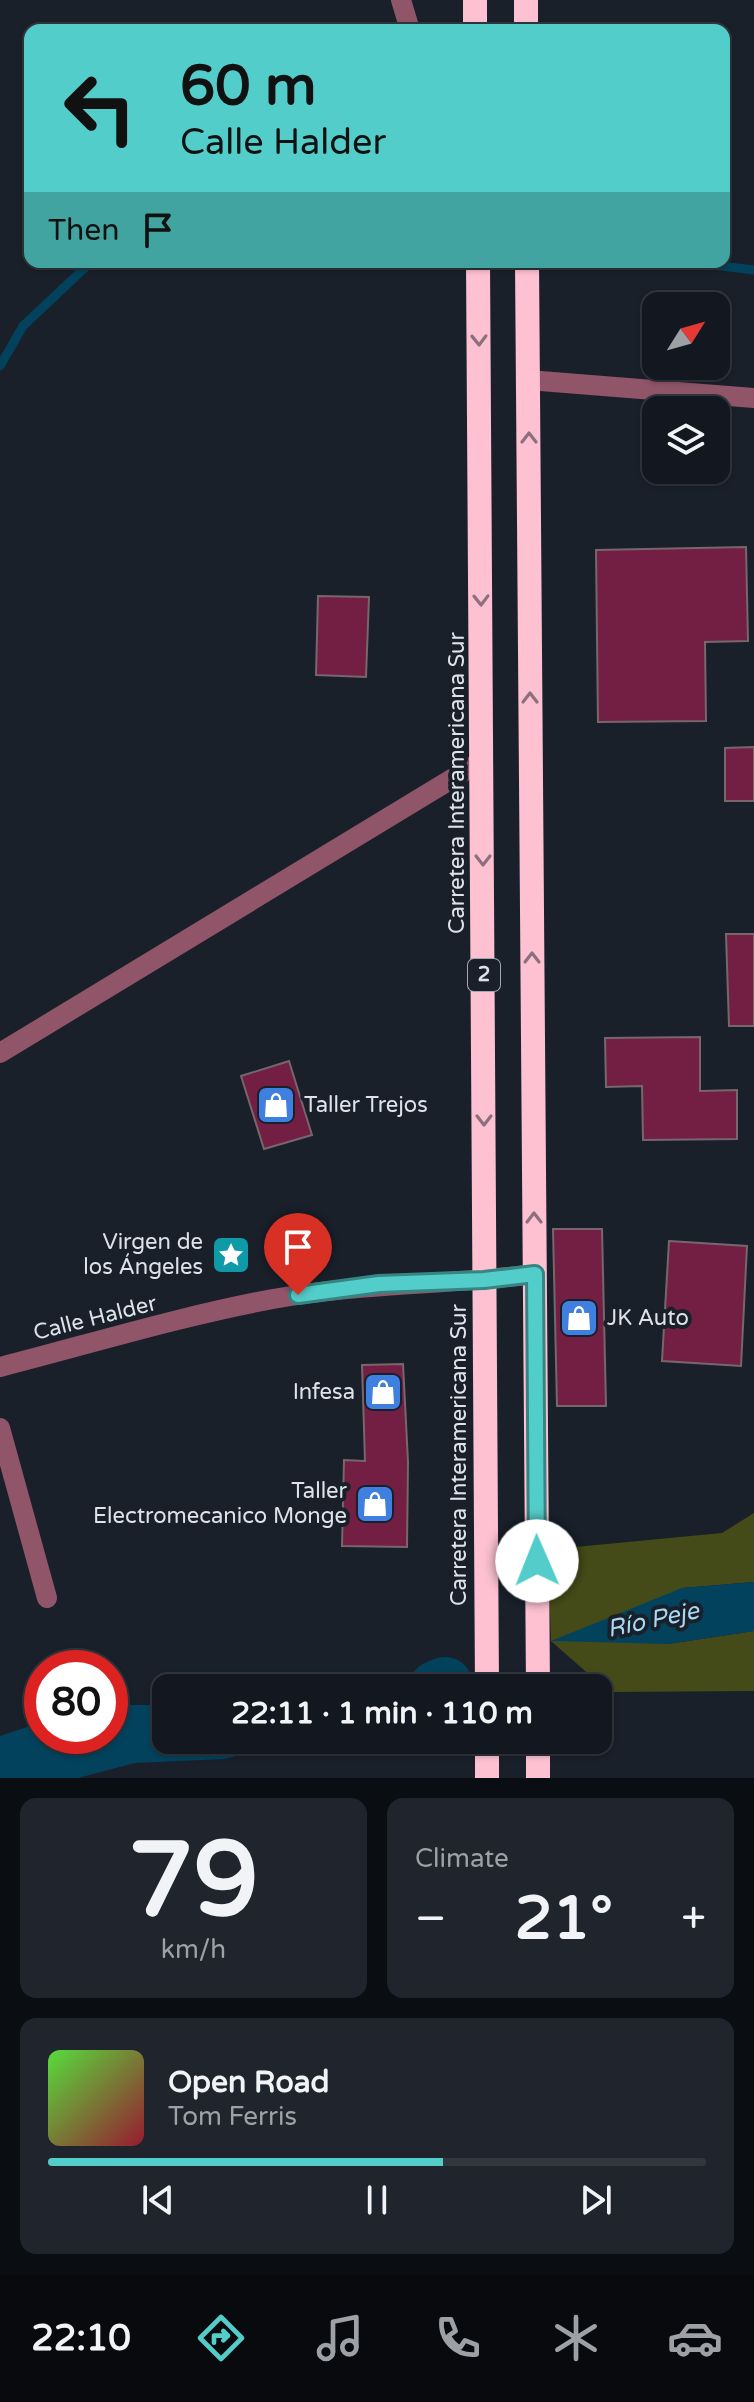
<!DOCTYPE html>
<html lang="en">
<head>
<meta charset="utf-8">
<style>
	:root { --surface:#131820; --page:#20252d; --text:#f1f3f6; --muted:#9da0a5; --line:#32373e; --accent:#53cdc9 }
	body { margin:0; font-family:"Varela Round",sans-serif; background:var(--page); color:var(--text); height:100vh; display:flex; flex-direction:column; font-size:30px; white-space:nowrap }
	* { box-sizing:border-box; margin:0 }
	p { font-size:26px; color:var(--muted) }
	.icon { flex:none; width:44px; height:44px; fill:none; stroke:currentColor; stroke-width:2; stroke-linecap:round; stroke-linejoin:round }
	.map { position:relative; height:1778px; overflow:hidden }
	.panel { display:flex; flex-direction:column; gap:20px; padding:20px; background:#0a0d12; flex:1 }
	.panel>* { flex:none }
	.top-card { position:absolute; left:24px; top:24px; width:706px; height:244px; border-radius:16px; box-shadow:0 2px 6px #0004,0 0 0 2px var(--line); background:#53cdc9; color:#111; overflow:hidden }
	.needle { width:52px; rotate:53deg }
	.fabs { position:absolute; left:642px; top:292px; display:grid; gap:16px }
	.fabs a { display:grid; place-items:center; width:88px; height:88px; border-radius:16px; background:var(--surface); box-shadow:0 2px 6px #0004,0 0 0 2px var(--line); font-size:40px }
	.speed { position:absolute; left:24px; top:1650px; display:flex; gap:16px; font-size:40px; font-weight:700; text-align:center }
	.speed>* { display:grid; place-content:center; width:104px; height:104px; border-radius:50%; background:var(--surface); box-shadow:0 2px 6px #0004,0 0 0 2px var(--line); line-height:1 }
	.speed .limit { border:12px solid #d22; background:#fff; color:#111 }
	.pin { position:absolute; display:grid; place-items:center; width:68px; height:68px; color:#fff; margin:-82px -34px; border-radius:50% 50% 50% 0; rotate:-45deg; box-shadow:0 0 8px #0007 }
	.pin .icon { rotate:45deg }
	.me { position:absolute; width:88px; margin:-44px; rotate:359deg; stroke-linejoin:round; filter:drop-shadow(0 0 6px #0008) }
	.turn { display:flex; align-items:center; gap:28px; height:168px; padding:0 24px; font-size:36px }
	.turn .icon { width:104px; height:104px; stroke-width:2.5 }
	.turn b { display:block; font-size:56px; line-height:68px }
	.then { display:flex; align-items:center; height:76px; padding:0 24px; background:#0003; gap:16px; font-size:30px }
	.big { font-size:60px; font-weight:700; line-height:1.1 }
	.panel .card { flex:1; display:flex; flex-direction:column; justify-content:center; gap:12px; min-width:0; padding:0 28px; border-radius:16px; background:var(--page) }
	.panel .dial { align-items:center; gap:0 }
	.dial b { font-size:104px; line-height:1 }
	.song { display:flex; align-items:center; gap:24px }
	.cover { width:96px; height:96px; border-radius:12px; background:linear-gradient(135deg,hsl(110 70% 55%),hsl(350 70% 35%)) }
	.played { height:8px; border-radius:4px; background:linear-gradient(90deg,var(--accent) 60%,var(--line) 60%) }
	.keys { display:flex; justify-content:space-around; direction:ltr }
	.heat { display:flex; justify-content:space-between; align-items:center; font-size:44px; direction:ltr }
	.panel .tiles { flex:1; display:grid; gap:20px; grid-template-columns:1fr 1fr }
	.card:last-child { grid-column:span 2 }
	.trip { position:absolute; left:152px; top:1674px; width:460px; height:80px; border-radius:16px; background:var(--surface); box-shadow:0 2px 6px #0004,0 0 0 2px var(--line); font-weight:700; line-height:80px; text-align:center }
	.tabs { display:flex; height:128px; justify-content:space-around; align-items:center; background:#080a0d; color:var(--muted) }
	.tabs .icon { width:56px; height:56px }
	.tabs .current { color:var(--accent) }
	.tabs b { font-size:36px; color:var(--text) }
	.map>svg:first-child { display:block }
</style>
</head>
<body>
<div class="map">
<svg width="754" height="1778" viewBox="0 0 754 1778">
	<rect width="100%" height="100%" fill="#19202a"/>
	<path fill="#454b18" d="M 754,1513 L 754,1582 L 682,1588 L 668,1644 L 754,1631 L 754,1691 L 609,1692 L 551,1641 L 549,1589 L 565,1548 L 722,1533 Z"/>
	<path fill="#03425c" d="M 754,1582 L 754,1631 L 668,1644 L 551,1641 L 682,1588 Z
		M 110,1705 L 166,1705 L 166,1740 L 299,1740 L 224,1759 L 135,1763 L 78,1778 L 0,1778 L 0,1736 L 42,1722 L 42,1736 L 110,1736 Z"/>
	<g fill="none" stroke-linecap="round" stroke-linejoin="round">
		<path stroke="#03425c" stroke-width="9" d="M 424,262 L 427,263
			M 690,262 L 754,270
			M 0,366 L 23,326 L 91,262"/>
		<path stroke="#03425c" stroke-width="56" d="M 437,1688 L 445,1685"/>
	</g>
	<path fill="#721f43" stroke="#77666b" stroke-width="2" d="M 746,547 L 748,641 L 705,642 L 706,721 L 598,722 L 596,550 Z
		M 318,596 L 369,597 L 366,677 L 316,675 Z
		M 754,747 L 754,801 L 725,801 L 725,748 Z
		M 726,934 L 754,934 L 754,1026 L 729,1026 Z
		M 700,1037 L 700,1091 L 737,1090 L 737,1139 L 643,1140 L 642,1086 L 606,1087 L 605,1038 Z
		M 289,1061 L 312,1135 L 264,1149 L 241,1076 Z
		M 553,1229 L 602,1229 L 606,1406 L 557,1406 Z
		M 669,1241 L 747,1246 L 741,1366 L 662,1361 Z
		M 403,1364 L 408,1462 L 407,1547 L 342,1546 L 344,1460 L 365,1461 L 362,1365 Z"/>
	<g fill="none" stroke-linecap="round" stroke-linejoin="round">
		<path stroke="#905568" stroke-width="20" d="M 401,0 L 410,30
			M 528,380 L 754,398
			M 0,1053 L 483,760
			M 0,1367 C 90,1344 181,1316 273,1299 C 360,1283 447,1285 535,1274
			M 0,1428 L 47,1598"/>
		<path stroke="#fdc1d1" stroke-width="24" d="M 475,0 L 475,30
			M 526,0 L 526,30
			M 478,262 L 487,1688
			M 527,262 L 538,1688
			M 487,1740 L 487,1778
			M 538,1740 L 538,1778"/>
	</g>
	<defs><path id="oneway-chevron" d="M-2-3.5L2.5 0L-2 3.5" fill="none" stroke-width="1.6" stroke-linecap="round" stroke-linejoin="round" transform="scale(2)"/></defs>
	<g stroke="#8b707e">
		<use href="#oneway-chevron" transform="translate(479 340) rotate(89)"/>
		<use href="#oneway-chevron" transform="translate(529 438) rotate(-90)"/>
		<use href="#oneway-chevron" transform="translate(481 600) rotate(89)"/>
		<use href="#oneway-chevron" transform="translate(530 698) rotate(-90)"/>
		<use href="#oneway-chevron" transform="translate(483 860) rotate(90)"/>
		<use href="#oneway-chevron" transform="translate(532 958) rotate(-90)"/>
		<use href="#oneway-chevron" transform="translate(484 1120) rotate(90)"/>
		<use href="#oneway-chevron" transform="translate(534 1218) rotate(-90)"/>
	</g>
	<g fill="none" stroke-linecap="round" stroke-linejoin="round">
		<g stroke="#368583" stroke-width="20">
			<path id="route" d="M 298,1295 L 379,1284 L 484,1280 L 535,1274 L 537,1561"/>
		</g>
		<use href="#route" stroke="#53cdc9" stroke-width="14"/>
	</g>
	<defs>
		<g id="shop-square" transform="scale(2)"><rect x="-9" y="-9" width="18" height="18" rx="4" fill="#3f7fe0" stroke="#19202a"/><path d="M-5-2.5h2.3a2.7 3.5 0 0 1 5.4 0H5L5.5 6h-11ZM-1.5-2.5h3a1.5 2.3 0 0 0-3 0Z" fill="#fff"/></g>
		<g id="sight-square" transform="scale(2)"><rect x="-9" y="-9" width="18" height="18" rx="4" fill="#0f9aa8" stroke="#19202a"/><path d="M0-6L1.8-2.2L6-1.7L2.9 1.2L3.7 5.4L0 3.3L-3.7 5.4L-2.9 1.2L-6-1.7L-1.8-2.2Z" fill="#fff"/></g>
	</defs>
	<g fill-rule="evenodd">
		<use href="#shop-square" x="276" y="1105"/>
		<use href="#sight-square" x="231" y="1255"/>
		<use href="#shop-square" x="579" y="1318"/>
		<use href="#shop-square" x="383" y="1392"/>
		<use href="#shop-square" x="375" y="1504"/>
	</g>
	<g text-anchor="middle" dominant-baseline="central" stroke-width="8" stroke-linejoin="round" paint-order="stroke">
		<rect fill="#19202a" stroke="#a3a8b0" stroke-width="2" x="468" y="959" width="32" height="32" rx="6"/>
		<g font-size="20" font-weight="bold" fill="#dee3ea">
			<text x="484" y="975">2</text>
		</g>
		<g font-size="22" fill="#dee3ea" stroke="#19202a">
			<text transform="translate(457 783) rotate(-90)">Carretera Interamericana Sur</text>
			<text transform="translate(95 1318) rotate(-14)">Calle Halder</text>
			<text transform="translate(459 1455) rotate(-90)">Carretera Interamericana Sur</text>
		</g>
		<g font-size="22" fill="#dee3ea" stroke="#19202a" text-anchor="end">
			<text x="304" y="1105" text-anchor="start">Taller Trejos</text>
			<text x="203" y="1242">Virgen de<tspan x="203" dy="25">los Ángeles</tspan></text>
			<text x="607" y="1318" text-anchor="start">JK Auto</text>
			<text x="355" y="1392">Infesa</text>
			<text x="347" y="1491">Taller<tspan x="347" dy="25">Electromecanico Monge</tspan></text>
		</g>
		<g font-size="24" font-style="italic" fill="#aad8f2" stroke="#19202a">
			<text transform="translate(653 1620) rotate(-12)">Río Peje</text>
		</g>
	</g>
</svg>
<div class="fabs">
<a><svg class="needle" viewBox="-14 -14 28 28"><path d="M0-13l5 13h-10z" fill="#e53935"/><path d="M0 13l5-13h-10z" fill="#9da0a5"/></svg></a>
<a><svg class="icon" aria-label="layers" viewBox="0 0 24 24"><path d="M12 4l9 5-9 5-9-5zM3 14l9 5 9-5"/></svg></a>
</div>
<div class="speed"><div class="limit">80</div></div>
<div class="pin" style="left:298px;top:1295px;background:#d93025"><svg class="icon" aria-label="arrive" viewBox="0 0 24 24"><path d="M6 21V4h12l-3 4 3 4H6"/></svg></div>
<svg class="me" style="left:537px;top:1561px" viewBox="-20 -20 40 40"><circle r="19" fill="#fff"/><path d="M0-13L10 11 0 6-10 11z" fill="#53cdc9"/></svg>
<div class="trip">22:11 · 1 min · 110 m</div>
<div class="top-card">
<div class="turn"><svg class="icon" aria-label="left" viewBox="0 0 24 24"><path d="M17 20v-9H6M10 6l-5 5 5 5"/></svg><div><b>60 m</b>Calle Halder</div></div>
<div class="then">Then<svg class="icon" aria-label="arrive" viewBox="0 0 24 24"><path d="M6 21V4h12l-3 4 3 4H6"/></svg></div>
</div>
</div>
<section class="panel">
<div class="tiles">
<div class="card dial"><b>79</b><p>km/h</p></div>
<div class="card"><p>Climate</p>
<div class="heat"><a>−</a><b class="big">21°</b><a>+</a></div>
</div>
<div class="card">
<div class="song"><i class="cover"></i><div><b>Open Road</b><p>Tom Ferris</p></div></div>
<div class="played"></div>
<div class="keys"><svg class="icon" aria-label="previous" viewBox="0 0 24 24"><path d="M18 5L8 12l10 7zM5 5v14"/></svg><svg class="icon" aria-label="pause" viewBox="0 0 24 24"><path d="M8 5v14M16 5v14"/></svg><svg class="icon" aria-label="next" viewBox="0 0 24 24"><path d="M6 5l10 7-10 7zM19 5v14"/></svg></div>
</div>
</div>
</section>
<nav class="tabs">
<b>22:10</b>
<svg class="icon current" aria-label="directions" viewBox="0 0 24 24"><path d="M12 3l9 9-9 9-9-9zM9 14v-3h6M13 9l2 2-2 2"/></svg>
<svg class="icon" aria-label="music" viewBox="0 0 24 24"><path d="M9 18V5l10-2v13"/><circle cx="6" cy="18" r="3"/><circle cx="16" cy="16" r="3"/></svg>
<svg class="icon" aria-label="phone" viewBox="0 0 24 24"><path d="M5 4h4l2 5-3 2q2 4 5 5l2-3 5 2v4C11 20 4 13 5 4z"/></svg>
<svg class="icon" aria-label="climate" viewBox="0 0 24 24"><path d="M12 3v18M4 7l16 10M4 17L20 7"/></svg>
<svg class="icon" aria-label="car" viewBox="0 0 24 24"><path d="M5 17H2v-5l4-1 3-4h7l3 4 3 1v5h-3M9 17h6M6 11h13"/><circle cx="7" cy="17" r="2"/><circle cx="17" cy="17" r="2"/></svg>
</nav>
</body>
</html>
